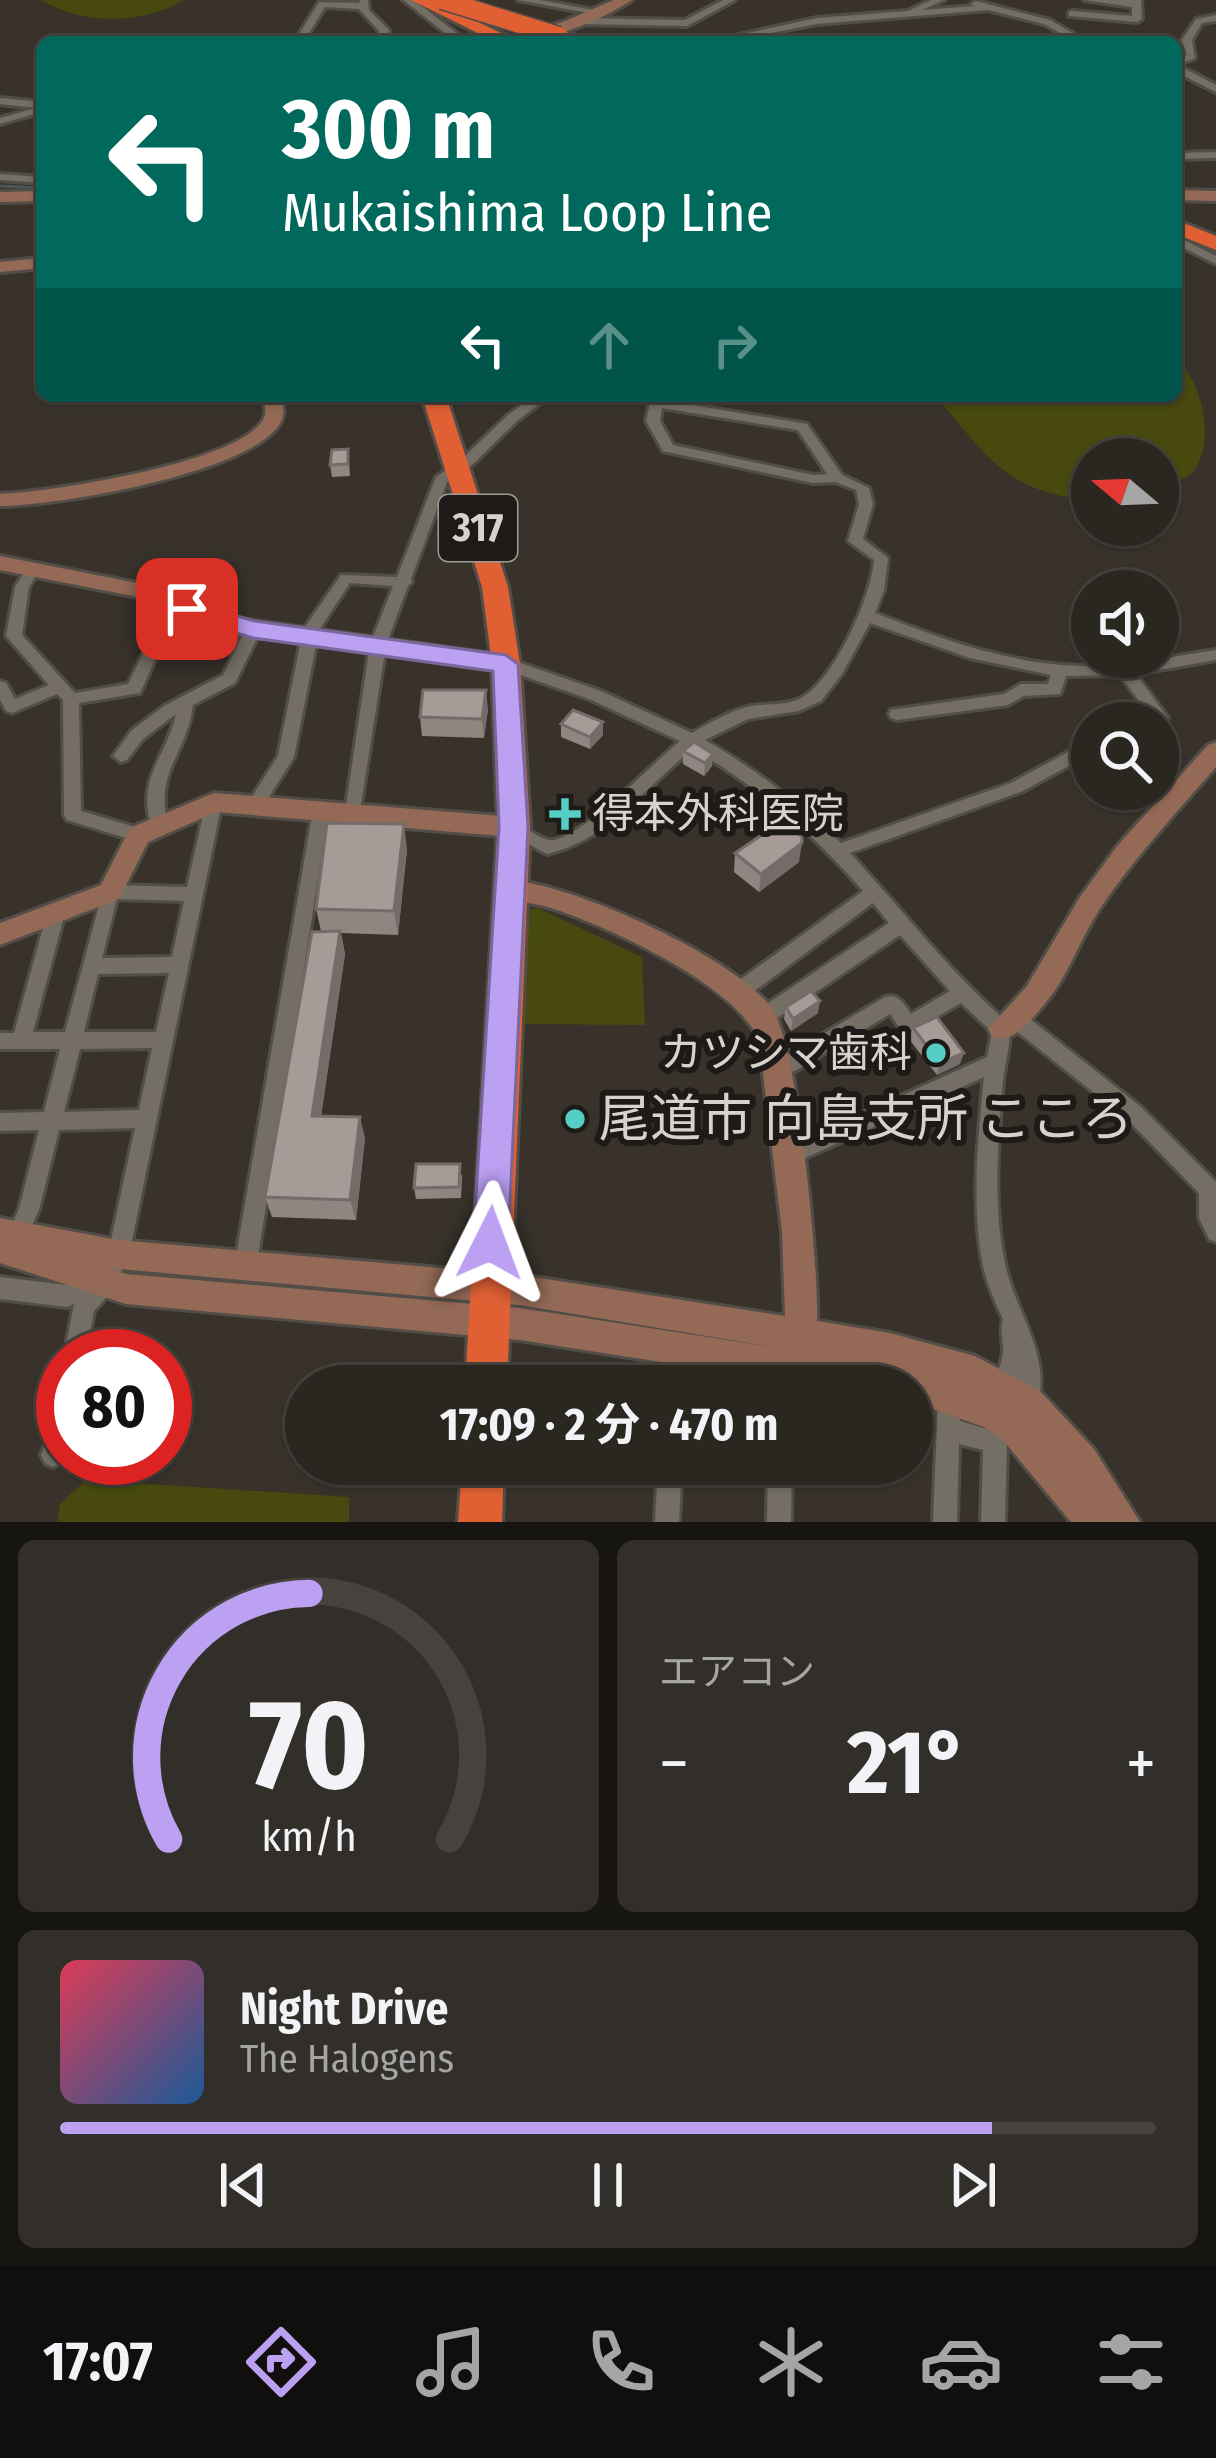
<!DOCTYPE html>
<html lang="ja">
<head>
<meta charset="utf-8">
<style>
	:root { --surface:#2a2620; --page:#322e29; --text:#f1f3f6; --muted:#a5a5a5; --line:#46433e; --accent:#bca0f2 }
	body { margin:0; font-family:"Fira Sans Condensed","Noto Sans JP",sans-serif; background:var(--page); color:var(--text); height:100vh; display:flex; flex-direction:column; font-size:45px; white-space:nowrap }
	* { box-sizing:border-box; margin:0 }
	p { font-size:39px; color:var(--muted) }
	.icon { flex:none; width:66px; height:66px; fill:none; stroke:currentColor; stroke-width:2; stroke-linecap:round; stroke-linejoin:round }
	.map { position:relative; height:1522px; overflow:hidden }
	.side { display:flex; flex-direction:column; gap:18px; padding:18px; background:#171512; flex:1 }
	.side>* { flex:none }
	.hud { position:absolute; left:36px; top:36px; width:1146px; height:366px; border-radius:18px; box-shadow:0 3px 9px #0004,0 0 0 3px var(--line); background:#00695c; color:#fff; overflow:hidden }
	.needle { width:78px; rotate:289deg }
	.controls { position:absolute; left:1071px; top:438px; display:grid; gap:24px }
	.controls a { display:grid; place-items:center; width:108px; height:108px; border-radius:50%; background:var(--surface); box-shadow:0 3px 9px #0004,0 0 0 3px var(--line); font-size:60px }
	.speed { position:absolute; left:36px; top:1329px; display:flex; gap:24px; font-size:60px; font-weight:700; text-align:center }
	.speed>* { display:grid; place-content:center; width:156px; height:156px; border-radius:50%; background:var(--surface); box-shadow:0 3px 9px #0004,0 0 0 3px var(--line); line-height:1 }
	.speed .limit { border:18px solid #d22; background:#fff; color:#111 }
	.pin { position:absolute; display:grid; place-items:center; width:102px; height:102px; color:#fff; margin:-51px; border-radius:24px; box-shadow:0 6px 18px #0006 }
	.me { position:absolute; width:132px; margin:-66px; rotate:3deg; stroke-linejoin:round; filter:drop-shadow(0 0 9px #0008) }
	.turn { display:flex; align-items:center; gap:42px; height:252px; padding:0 48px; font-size:54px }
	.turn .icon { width:156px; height:156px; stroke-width:2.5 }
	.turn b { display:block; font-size:84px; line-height:102px }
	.lanes { display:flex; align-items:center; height:114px; padding:0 48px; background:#0003; justify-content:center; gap:60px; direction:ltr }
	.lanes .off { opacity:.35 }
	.big { font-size:90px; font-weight:700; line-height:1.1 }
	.side .card { flex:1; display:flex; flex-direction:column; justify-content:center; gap:18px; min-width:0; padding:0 42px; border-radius:18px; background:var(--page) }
	.side .dial { align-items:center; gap:0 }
	.dial svg { height:312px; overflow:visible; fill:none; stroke:var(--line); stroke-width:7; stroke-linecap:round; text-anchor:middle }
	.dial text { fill:var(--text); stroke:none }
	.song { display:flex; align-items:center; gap:36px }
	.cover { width:144px; height:144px; border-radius:18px; background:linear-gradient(135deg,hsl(350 70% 55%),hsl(210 70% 35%)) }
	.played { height:12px; border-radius:6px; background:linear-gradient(90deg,var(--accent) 85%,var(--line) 85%) }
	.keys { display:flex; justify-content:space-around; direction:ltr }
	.heat { display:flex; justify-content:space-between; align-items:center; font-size:66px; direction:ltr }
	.side .tiles { flex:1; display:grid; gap:18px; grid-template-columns:1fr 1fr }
	.card:last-child { grid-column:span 2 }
	.trip { position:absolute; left:285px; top:1365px; width:648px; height:120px; border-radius:60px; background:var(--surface); box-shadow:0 3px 9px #0004,0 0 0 3px var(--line); font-weight:700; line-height:120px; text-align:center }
	.tab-bar { display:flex; height:192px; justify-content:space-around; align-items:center; background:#110f0d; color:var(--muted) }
	.tab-bar .icon { width:84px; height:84px }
	.tab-bar .on { color:var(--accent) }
	.tab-bar b { font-size:54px; color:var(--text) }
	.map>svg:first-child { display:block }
</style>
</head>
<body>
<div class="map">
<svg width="1216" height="1522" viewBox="0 0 1216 1522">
	<rect width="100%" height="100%" fill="#38322b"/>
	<path fill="#47490f" d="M 41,0 L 184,0 C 141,25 84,25 41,0 Z
		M 1176,358 C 1203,384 1216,440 1193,472 C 1185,480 1169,484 1158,489 L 1158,459 L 1092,459 L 1092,500 C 1008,494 986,456 936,396 L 1176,396 Z
		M 538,908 L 642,957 L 645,1025 L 523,1024 L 526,910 Z
		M 86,1480 L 349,1497 L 349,1522 L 57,1522 L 60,1504 Z"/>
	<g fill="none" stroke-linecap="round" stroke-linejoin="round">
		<path stroke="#49585b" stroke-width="3" d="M 0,186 L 42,188"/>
		<path stroke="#49585b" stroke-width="6" d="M 720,1338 L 768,1346"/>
		<g stroke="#524e47" stroke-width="6">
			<path id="street" d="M 360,0 L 368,0 L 369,10 L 389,30 L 388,42 L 378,42 L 379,31 L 359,9 L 325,7 L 306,38 L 312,42 L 300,42 L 296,39 L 319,2 L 359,3 Z
				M 403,0 L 414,0 L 468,42 L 457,42 Z
				M 518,0 L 540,0 L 604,12 L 599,15 Z
				M 723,0 L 735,0 L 687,26 L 578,24 L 573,21 L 578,18 L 685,20 Z
				M 931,0 L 944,0 L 922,10 L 974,6 L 971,4 L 976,1 L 1050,20 L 1088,42 L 1076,42 L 1044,24 L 988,10 L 817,24 L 725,42 L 706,42 L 817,18 L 908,11 Z
				M 1084,0 L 1141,0 L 1142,19 L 1137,22 L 1069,16 L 1069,12 L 1072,11 L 1132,16 L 1132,7 Z
				M 1216,15 L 1216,21 L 1202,23 L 1192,40 L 1195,58 L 1178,65 L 1216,85 L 1216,92 L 1176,72 L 1176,59 L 1187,55 L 1182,40 L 1196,19 Z
				M 0,98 L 42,102 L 42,112 L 0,124 L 0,118 L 36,108 L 0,104 Z
				M 1216,152 L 1216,158 L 1176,159 L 1176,153 Z
				M 0,174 L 42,177 L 42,183 L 0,180 Z
				M 1176,236 L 1216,256 L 1216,264 L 1176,244 Z
				M 535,396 L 550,396 L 518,420 L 473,464 L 447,482 L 411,579 L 412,582 L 408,586 L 386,645 L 359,817 L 347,817 L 345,812 L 370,645 L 393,586 L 350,583 L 319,630 L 294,757 L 262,808 L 250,808 L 248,803 L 278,756 L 303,630 L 341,575 L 397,577 L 436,477 L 463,458 L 509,414 Z
				M 647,396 L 659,396 L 662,400 L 807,424 L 842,475 L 869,488 L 873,504 L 863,539 L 888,558 L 884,590 L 875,613 C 944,640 1014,666 1088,666 C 1131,666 1173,656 1216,650 L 1216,660 L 1136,674 L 1168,718 L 1166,722 L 1158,725 L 1138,723 L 1140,719 L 1150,716 L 1120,675 L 1066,676 L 1060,694 L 1024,696 L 1008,705 L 897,720 L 891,718 L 889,714 L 891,710 L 1004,694 L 1021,684 L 1048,684 L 1051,675 L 970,658 L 870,623 L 842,674 L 821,701 L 799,711 L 748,719 L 705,740 C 755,769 799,803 841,843 L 1011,783 L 1092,739 L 1092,753 L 1023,791 L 850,853 C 902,909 947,969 1005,1020 L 1006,1011 L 1013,1009 L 1020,1011 L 1141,1107 L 1216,1182 L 1216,1242 L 1209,1239 L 1199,1218 L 1199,1193 L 1127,1119 L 1010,1026 C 1011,1043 1005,1063 1003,1081 C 998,1139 993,1202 1004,1259 C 1013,1311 1056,1358 1035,1412 L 1027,1415 L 1019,1412 L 1016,1404 L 1018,1378 L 1010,1402 L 1002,1405 L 994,1402 C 989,1384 1002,1369 1003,1351 C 1003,1339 1000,1331 1003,1319 C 995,1302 987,1284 983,1266 C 971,1206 978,1137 984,1077 L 794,1163 L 777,1157 L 774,1150 L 777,1143 L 784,1141 L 794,1144 L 987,1057 L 992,1032 L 961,1003 L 909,1033 L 902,1031 L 890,1014 L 795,1071 L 775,1076 L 768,1073 L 765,1067 L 768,1061 L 784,1057 L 885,997 C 899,993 904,1004 911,1014 L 950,991 L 900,935 L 770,1023 L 763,1025 L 756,1023 L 754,1017 L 756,1011 L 889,923 L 873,903 L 744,999 L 737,1001 L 730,999 L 728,993 L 730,987 L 863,891 C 814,834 758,787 693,749 C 646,786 609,840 547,854 L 508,833 L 505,828 L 508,823 L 514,821 C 525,826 538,838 549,840 C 576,844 656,760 680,741 L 589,699 L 500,668 L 498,664 L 500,660 L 512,660 L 601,691 L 692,733 C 711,722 731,710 752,706 C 768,703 785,706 799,699 C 833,684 872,595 874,560 L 848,541 L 859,504 L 856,490 L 835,482 L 813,483 L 663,451 L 646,421 L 650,403 ZM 662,408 L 798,430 L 827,474 L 813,475 L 673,445 L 660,421 Z
				M 33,564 L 40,569 L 29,587 L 22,635 L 75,693 L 128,684 L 152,636 L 203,614 L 213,614 L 216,618 L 213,622 L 163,643 L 140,693 L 79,703 L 81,811 L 145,830 L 148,835 L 145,840 L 139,842 L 67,820 L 64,815 L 63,700 L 57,694 L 12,713 L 6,711 L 0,700 L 0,681 L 6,683 L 15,699 L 49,685 L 6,636 L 15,587 L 28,566 Z
				M 253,625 L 261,630 L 235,683 L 193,705 C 187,754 154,771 168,825 L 165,830 L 153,830 C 134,780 166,759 176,714 L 143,739 L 127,760 L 121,762 L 113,756 L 131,731 L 164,706 L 223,675 L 245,630 Z
				M 214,796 L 220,797 L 222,802 L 129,1255 L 113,1290 L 94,1311 L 86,1356 L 64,1356 L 74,1304 L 67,1307 L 0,1299 L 0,1277 L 67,1285 L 97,1276 L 108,1254 L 135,1128 L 59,1130 L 39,1210 L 21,1250 L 14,1253 L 7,1250 L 3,1243 L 19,1209 L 39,1130 L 0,1131 L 0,1113 L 44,1112 L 60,1049 L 0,1049 L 0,1033 L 14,1033 L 47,913 L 50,908 L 56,906 L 62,908 L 65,913 L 33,1032 L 65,1032 L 104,887 L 110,885 L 187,887 L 206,802 L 208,797 ZM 117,899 L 184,901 L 172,957 L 102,958 ZM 169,973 L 156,1032 L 84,1032 L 98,974 ZM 152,1048 L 139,1110 L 64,1112 L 80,1049 Z
				M 321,804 L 327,805 L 329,810 L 257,1262 L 254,1269 L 246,1272 L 238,1269 L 235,1262 L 313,810 L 315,805 Z
				M 678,1336 L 686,1339 L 689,1347 L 687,1386 L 665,1386 L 667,1347 L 670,1339 Z
				M 949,1387 L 957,1390 L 960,1398 L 960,1421 L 1003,1434 L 1007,1442 L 1005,1522 L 981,1522 L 983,1450 L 959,1444 L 957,1522 L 933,1522 L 938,1398 L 941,1390 Z
				M 63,1411 L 63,1458 L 61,1463 L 53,1467 L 45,1463 L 41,1455 L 55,1414 Z
				M 658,1464 L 682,1464 L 679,1522 L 655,1522 Z
				M 768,1464 L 792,1464 L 791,1522 L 767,1522 Z"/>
		</g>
		<g stroke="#524e47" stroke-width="6">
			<path id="secondary" d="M 614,0 L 632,0 C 599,22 541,45 501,41 L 565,21 Z
				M 1176,190 L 1216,191 L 1216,201 L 1176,200 Z
				M 42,191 L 42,201 L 0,202 L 0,192 Z
				M 42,258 L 42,268 L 0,272 L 0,262 Z
				M 263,396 L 281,396 C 285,409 285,420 275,430 C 234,475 60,505 0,506 L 0,494 C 52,492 229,464 261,423 C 268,415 265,405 263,396 Z
				M 0,556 L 137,583 L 235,618 L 506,656 L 517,664 L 506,672 L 232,633 L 133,596 L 0,570 Z
				M 1216,742 L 1216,767 C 1176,813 1133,859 1099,910 C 1079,941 1067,979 1043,1006 C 1030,1021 1013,1045 992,1037 L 988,1029 L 1027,986 L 1080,897 L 1118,845 L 1208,745 Z
				M 214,793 L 514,817 L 523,820 L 526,827 L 523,834 L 514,837 L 216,812 L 148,842 L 119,899 L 0,945 L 0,923 L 101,885 L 130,828 Z
				M 511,880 C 576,886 730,955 771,1007 C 798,1041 819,1270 817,1321 L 890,1333 L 975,1356 L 1040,1391 L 1094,1449 L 1140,1522 L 1071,1522 L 1003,1440 L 984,1427 L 912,1402 L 912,1386 L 815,1386 L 520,1340 L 126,1304 L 0,1263 L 0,1218 L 118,1240 L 520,1275 L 785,1316 L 782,1232 L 759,1040 C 735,985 613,929 557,910 C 539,903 520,903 502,897 L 498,890 L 502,883 ZM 109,1268 L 520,1305 L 785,1349 L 520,1308 L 126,1274 Z"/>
		</g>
		<g stroke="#524e47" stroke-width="6">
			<path id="highway" d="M 411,0 L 433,0 L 517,41 L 496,42 Z
				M 559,31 L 586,38 L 589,42 L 553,40 L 553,32 Z
				M 1176,220 L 1216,236 L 1216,250 L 1176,234 Z
				M 422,396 L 446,396 L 508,587 L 520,664 L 530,827 L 507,1386 L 465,1386 L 498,827 L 492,664 L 482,587 Z
				M 462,1464 L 504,1464 L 502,1522 L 458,1522 Z"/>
		</g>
		<use href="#street" fill="#746e65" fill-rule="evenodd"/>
		<use href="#secondary" fill="#946a56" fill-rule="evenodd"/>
		<use href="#highway" fill="#e06034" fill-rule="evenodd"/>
		<g stroke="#524e47" stroke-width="21" stroke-linecap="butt">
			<path id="highway-bridge" d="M 442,0 L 559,36"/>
		</g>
		<use href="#highway-bridge" stroke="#e06034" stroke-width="18"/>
	</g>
	<path fill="#8f8581" d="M 348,449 L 350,476 L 332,477 L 330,465 Z
		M 488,709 L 484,738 L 422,736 L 420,717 Z
		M 603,722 L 603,735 L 590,749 L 561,737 L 561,724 Z
		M 683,751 L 712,766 L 704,776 L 683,764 Z
		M 407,849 L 398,935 L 341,933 L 345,954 L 321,1116 L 365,1138 L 356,1220 L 272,1217 L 265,1197 L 321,931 L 316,909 Z
		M 735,853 L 799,862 L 759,892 L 734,872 Z
		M 786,1007 L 818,1013 L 791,1031 L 784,1019 Z
		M 913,1028 L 960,1064 L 937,1075 L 909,1039 Z
		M 462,1175 L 461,1198 L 416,1199 L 414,1188 Z"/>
	<path fill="#746c69" d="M 486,690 L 488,709 L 484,738 L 482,719 Z
		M 603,722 L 603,735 L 590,749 L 590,737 Z
		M 713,754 L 712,766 L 704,776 L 705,763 Z
		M 404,824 L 407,849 L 398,935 L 394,911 Z
		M 802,843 L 799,862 L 759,892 L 761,874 Z
		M 340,931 L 345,954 L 318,1137 L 312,1116 Z
		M 820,1001 L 818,1013 L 791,1031 L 793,1019 Z
		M 964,1053 L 960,1064 L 937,1075 L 940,1063 Z
		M 360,1117 L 365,1138 L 356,1220 L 350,1200 Z"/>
	<path fill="#a69b96" stroke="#746c69" stroke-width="3" d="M 348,449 L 348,464 L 330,465 L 332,450 Z
		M 423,690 L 486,690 L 482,719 L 420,717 Z
		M 573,710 L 603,722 L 590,737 L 561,724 Z
		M 694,742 L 713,754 L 705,763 L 683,751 Z
		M 327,823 L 404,824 L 394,911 L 316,909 Z
		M 777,825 L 802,836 L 802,843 L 761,874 L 735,853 Z
		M 340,931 L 312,1116 L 360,1117 L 350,1200 L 265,1197 L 312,932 Z
		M 811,991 L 820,1001 L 793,1019 L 786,1007 Z
		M 937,1017 L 964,1053 L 940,1063 L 913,1028 Z
		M 416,1164 L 460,1164 L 459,1187 L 414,1188 Z"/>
	<path fill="#bca0f2" stroke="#7a689d" stroke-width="3" d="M 187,601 L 254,621 L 506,655 L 518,664 L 528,827 L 508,1243 L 503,1255 L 490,1260 L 478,1255 L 473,1243 L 499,827 L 493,671 L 253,638 L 178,615 L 174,609 Z"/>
	<g fill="#55cec5" stroke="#1d1a17" stroke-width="4.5">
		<path d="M559 796h12v12h12v12h-12v12h-12v-12h-12v-12h12z"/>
		<circle cx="936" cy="1053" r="12"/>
		<circle cx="575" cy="1119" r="12"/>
	</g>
	<g text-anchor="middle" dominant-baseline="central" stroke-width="12" stroke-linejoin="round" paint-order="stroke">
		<rect fill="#1d1a17" stroke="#9e9b96" stroke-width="3" x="439" y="495" width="78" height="66" rx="9"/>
		<g font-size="39" font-weight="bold" fill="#d6d2cd">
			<text x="478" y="528">317</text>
		</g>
		<g font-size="42" fill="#d6d2cd" stroke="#1d1a17" text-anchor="start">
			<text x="592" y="814">得本外科医院</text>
			<text x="912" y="1053" text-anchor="end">カツシマ歯科</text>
		</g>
		<g font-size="51" fill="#d6d2cd" stroke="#1d1a17" text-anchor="start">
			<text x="599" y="1119">尾道市 向島支所 こころ</text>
		</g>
	</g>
</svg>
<div class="controls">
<a><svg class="needle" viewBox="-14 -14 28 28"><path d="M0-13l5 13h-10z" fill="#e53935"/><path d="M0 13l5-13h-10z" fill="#a5a5a5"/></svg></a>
<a><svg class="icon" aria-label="sound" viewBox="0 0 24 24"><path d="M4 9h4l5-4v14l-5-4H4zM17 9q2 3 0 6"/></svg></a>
<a><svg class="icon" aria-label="search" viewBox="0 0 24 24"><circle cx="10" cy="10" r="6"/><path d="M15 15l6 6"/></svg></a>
</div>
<div class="speed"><div class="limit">80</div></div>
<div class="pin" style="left:187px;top:609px;background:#d93025"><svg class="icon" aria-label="arrive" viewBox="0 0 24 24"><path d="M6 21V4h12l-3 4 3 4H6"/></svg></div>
<svg class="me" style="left:490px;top:1243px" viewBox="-20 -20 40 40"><path d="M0-17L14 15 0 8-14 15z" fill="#bca0f2" stroke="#fff" stroke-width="4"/></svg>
<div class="trip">17:09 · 2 分 · 470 m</div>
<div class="hud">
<div class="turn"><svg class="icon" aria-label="left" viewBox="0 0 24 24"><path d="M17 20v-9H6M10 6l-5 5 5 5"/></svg><div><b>300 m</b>Mukaishima Loop Line</div></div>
<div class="lanes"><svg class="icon" aria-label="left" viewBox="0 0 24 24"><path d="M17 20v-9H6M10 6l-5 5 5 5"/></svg><svg class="icon off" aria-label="ahead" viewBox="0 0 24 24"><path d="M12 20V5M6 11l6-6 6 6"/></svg><svg class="icon off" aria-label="right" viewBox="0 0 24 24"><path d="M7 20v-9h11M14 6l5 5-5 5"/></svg></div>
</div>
</div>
<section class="side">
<div class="tiles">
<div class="card dial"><svg viewBox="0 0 100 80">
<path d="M14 69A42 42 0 1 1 86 69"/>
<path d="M14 69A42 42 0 0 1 50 6" stroke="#bca0f2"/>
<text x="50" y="56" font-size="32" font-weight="700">70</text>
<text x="50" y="72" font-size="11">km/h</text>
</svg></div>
<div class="card"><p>エアコン</p>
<div class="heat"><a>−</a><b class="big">21°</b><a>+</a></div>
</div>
<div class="card">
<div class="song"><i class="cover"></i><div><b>Night Drive</b><p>The Halogens</p></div></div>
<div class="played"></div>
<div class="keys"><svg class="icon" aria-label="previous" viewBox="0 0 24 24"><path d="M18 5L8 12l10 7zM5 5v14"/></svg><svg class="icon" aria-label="pause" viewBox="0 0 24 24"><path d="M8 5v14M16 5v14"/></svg><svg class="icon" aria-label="next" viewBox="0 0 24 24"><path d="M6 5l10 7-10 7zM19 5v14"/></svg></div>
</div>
</div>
</section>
<nav class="tab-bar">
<b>17:07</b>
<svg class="icon on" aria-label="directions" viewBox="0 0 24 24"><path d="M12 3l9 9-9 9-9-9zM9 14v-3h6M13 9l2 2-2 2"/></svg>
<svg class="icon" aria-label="music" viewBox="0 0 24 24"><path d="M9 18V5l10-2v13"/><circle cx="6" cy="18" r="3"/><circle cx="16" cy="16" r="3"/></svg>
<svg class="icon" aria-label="phone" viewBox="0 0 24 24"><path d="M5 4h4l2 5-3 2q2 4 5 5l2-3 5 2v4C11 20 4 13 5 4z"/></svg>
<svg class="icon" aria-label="climate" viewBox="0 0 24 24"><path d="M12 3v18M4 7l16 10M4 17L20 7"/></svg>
<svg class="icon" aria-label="car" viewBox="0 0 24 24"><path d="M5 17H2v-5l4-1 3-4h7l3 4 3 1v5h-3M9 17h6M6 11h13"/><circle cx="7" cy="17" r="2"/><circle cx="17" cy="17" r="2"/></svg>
<svg class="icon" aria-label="filters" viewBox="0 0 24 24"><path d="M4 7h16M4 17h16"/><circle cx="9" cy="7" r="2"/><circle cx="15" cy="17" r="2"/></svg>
</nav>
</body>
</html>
